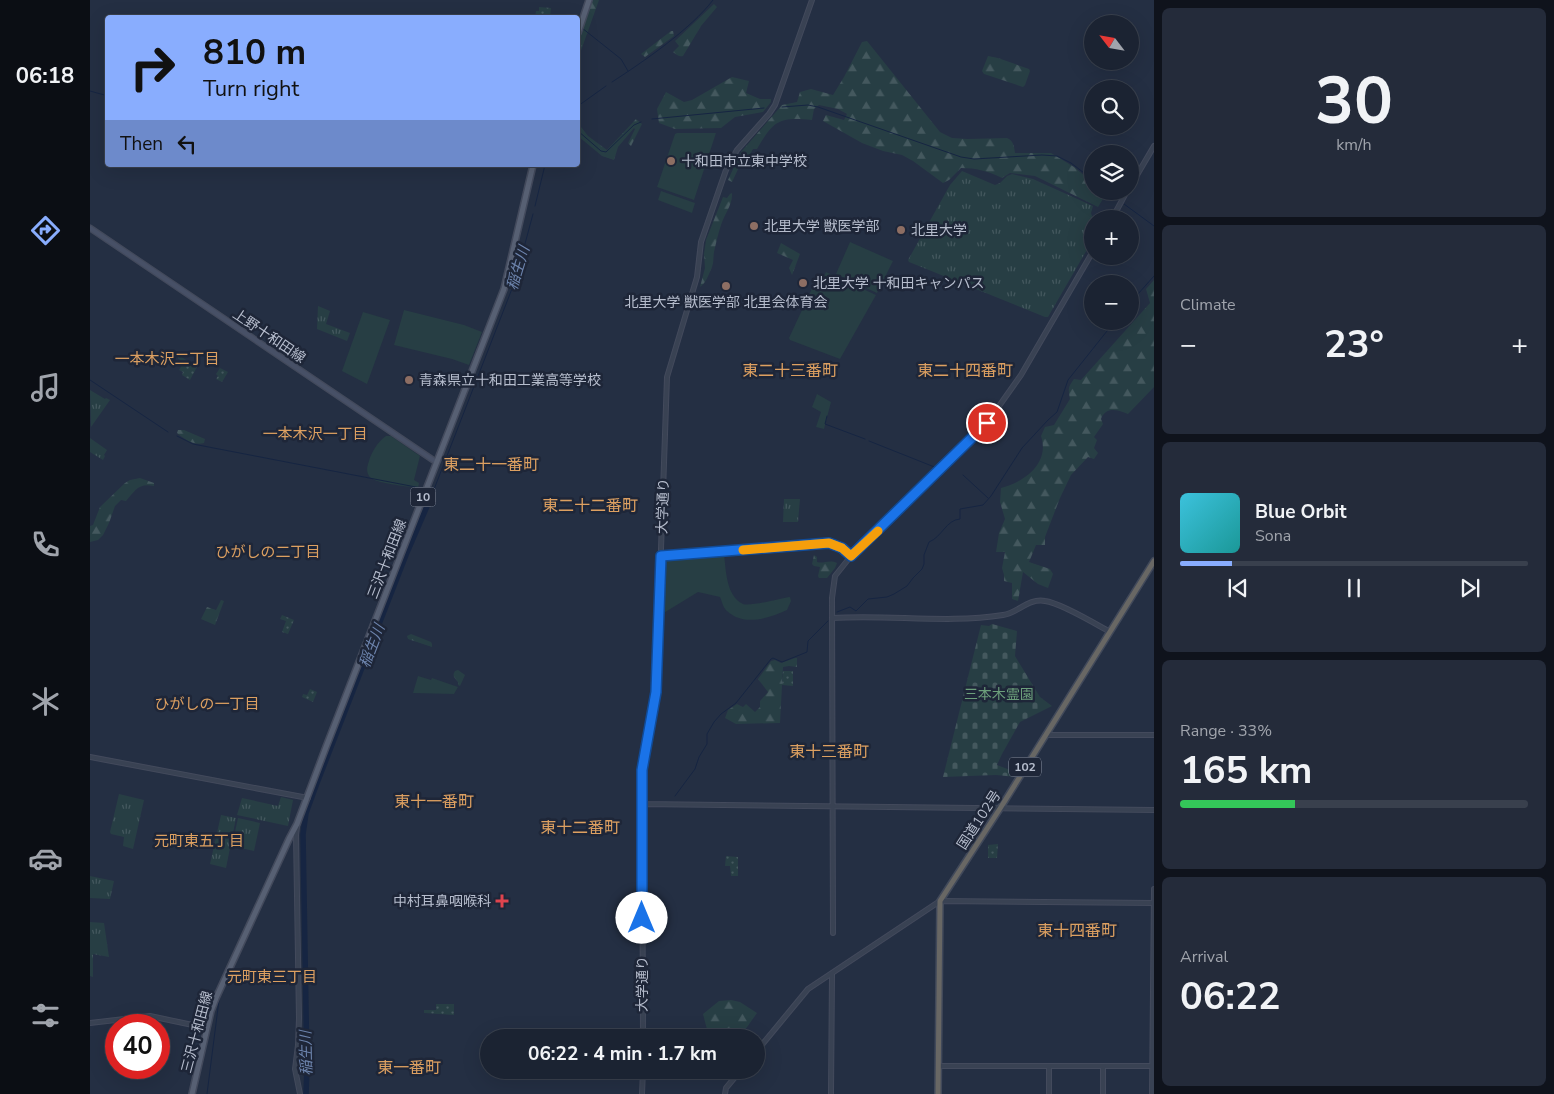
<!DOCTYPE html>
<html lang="en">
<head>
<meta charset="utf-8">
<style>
	:root { --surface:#1b2332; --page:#242b3a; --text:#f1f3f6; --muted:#a0a4ac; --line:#39404d; --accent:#89adfe }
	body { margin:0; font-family:"Nunito Sans","Noto Sans JP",sans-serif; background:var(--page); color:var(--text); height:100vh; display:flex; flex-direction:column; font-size:19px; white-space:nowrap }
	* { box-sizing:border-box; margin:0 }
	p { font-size:16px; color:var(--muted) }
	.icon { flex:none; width:28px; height:28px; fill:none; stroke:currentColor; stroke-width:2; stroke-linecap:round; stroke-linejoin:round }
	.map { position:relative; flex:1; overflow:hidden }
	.drawer { display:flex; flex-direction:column; gap:8px; padding:8px; background:#0f131c; width:400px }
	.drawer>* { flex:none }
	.hud { position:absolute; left:15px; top:15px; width:475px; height:152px; border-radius:5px; box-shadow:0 5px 20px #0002,0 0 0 1px var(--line); background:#89adfe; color:#111; overflow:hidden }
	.needle { width:32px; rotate:301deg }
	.fabs { position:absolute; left:994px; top:15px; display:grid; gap:10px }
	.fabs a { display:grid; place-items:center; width:55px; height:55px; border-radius:50%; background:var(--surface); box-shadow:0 5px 20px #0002,0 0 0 1px var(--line); font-size:25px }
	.speed { position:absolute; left:15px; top:1014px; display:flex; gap:10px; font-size:25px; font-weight:700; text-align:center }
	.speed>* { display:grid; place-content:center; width:65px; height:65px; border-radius:50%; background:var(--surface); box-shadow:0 5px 20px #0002,0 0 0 1px var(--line); line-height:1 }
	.speed .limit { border:8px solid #d22; background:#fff; color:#111 }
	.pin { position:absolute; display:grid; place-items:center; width:42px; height:42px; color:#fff; margin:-21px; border:2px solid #fff; border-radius:50%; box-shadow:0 1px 5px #0007 }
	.me { position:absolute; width:55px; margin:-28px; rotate:0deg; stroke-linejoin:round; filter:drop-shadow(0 0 4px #0008) }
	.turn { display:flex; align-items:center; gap:18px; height:105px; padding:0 15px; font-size:22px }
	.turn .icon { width:65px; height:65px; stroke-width:2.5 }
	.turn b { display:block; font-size:35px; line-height:42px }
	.then { display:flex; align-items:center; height:48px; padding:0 15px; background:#0003; gap:10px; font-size:19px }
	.big { font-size:38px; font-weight:700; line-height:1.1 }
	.drawer .widget { flex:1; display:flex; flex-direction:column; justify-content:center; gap:8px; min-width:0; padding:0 18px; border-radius:8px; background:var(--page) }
	.drawer .dial { align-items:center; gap:0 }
	.dial b { font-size:65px; line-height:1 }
	.song { display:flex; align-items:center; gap:15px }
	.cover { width:60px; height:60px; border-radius:8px; background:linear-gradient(135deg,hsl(190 70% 55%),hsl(180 70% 35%)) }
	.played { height:5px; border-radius:2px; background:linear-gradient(90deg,var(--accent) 15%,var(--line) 15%) }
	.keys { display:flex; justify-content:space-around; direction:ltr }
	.heat { display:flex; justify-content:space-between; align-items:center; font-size:28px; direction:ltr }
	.charge { height:8px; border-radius:4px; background:linear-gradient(90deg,#34c759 33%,var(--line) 0) }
	.trip { position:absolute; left:390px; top:1029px; width:285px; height:50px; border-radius:25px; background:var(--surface); box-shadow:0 5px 20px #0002,0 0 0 1px var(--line); font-weight:700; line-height:50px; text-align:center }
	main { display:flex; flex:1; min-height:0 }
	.tabs { display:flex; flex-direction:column; width:90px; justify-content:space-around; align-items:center; background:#0b0e14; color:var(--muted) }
	.tabs .icon { width:35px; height:35px }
	.tabs .active { color:var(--accent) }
	.tabs b { font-size:22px; color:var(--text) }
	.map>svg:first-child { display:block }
</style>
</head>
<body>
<main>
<nav class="tabs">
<b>06:18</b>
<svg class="icon active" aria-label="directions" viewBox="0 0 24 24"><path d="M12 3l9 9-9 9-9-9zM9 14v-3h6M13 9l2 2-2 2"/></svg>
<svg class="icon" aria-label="music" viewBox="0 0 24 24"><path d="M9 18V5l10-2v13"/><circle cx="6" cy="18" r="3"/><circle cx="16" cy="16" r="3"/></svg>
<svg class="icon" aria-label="phone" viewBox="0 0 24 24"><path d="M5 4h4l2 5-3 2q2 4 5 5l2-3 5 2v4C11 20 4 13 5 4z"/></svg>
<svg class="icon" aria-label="climate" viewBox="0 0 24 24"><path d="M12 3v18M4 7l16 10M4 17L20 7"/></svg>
<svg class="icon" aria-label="car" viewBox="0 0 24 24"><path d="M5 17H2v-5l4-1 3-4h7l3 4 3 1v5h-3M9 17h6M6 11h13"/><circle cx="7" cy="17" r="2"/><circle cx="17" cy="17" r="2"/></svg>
<svg class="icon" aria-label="filters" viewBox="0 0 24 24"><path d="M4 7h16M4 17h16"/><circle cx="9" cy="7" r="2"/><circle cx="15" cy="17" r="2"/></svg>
</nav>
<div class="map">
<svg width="1064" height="1094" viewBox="0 0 1064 1094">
	<defs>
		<pattern id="grass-tufts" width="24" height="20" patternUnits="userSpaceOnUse" patternTransform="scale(1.25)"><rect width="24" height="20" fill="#273e44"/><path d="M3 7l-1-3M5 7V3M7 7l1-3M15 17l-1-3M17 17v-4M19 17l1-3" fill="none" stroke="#44585e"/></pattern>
		<pattern id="forest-firs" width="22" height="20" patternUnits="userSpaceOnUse" patternTransform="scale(1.25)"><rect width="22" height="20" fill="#273e44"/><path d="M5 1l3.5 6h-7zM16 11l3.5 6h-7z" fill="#44585e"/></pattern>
		<pattern id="cemetery-stones" width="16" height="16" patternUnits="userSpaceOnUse" patternTransform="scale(1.25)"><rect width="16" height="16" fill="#273e44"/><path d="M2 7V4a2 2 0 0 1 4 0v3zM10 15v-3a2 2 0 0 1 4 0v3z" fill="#44585e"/></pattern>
		<pattern id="garden-dots" width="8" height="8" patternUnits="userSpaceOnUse" patternTransform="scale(1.25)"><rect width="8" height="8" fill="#273e44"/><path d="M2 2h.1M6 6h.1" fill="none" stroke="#44585e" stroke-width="1.8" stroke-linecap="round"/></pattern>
	</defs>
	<rect width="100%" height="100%" fill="#242f43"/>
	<path fill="url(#grass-tufts)" d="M 872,171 L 905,185 L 910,183 L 917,176 L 922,174 L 943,179 L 1003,206 L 1001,213 L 1003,219 L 1002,241 L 958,317 L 955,317 L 819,262 L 818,260 L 860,185 Z
		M 228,306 L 240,311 L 236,324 L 260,333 L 257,341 L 227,329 Z
		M 0,390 L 15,399 L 16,398 L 20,400 L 1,427 Z
		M 0,438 L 17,450 L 14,455 L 15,456 L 13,460 L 0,452 Z
		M 694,499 L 710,499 L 708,522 L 693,522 Z
		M 29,794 L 54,800 L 43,849 L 33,846 L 34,837 L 21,834 L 20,832 Z
		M 191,797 L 203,800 L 198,826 L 147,815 L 152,798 L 188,806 Z
		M 131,815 L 146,818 L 136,868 L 120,864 Z
		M 148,818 L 170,823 L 164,851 L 142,846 Z
		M 0,876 L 24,881 L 20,899 L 0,898 Z
		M 0,922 L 14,923 L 19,957 L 3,954 L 3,977 L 0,976 Z"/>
	<path fill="url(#forest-firs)" d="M 501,0 L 509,0 L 488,59 L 488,40 Z
		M 624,4 L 627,7 L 611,26 L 593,56 C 589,57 587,55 583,52 L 589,46 L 585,41 Z
		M 581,31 L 583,31 L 584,36 L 555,57 L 551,54 Z
		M 777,41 L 850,132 L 862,138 L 878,139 L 917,138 C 924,141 924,147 925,153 L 961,153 L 984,167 L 1002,182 L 1002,191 L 1013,191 L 1016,194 L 1008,207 L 945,176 L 920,173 L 912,178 C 898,171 886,168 871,168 L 859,180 L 853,183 L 823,161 L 812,155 L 793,151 L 772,143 L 733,121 L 736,115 L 754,120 L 757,114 L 748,109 L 729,105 L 724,109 L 722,120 C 689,117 684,120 667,149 L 663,149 L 655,163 L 650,165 L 642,182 L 638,180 L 651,152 L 692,105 L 707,102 L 710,92 L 721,89 L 743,95 L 754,77 L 772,42 Z
		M 898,56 L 908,58 L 939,69 L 940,71 L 935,85 L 933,87 L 894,74 L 892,71 Z
		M 642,77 L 659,81 L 656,93 L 670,99 L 681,99 L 681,102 L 673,112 L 645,117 L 631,128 L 585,129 L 569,123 L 567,109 L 576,92 L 594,102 L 602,100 Z
		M 546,119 L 552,124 L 541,146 L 538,143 L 545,129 L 544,128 L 528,147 L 524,160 L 512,156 L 488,136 L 488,123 L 498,136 L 517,150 Z
		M 642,193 C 643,204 634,215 631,225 C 628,234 626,243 624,252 C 623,257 624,262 622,267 C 619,274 616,283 610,287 L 615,268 L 614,254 L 616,240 L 633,197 L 637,198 L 640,194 Z
		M 691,243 L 710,254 L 702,275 L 699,268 L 703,260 L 687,253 Z
		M 1064,280 L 1064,387 L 1038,414 C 1028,410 1016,406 1011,419 L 1013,424 L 1004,437 L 1007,440 L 1004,448 L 1008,453 L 1004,459 L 998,457 L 981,475 L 970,498 L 955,537 L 955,545 L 946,545 L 939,562 L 960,569 L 963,574 L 958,588 L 948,584 L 933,572 L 928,601 L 922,599 L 922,583 L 914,581 L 914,575 L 912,568 L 915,552 L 906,552 L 909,533 L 915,519 L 910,502 L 911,488 C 935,482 960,463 951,436 L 955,427 L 964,425 L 980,399 C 978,389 978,387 984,379 L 991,380 L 1060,303 L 1056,289 Z
		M 88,430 L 94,430 L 115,439 L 114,443 C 104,446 94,439 87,433 Z
		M 50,478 L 64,483 L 64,486 C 48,483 46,490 36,501 L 31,500 L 25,506 L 19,523 L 13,535 L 8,540 L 0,542 L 0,526 L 3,525 L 10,507 L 35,483 L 40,480 Z
		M 724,555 L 727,557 L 727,562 C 734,564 739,559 747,563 L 745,568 L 737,578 L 729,578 L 728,576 L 730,567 L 724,566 L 722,564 Z
		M 131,600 L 134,601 L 125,625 L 111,619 L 117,607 L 126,610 Z
		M 321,634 L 341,642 L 342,644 L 342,647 L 318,639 L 317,636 Z
		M 705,658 L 707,658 L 707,667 L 699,666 L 693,667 L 690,723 L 646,724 L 635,718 L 638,710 L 647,704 L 653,707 L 656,704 L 665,712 L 670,707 L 670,701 L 678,692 L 668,679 L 681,661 L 685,660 L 691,663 Z
		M 368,670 L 375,675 L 370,686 L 368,685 L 368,682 C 364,677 362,676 365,671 Z
		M 641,1000 L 650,1002 L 667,1013 L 650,1037 L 619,1037 L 613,1014 L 629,1001 Z"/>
	<path fill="url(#cemetery-stones)" d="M 902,624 L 927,631 L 925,656 L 950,697 L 962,706 L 930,722 L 912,754 L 907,765 L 928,773 L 926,777 L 906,775 L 853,777 L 891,625 L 899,626 Z"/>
	<path fill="#273e44" d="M 587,133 L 626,133 L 604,200 L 567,187 L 585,134 Z
		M 571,191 L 605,203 L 602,213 L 568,200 Z
		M 760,242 L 803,261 L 787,293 L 746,274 Z
		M 736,272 L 786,295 L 750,359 L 700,340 L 699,338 L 725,282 L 733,278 Z
		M 314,310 L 374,325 L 392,332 L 379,365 L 362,359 L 304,345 Z
		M 273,312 L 300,320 L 277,384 L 252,371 Z
		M 727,394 L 741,402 L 734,429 L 726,427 L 731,412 L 722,407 Z
		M 296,436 L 301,436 L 330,456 L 324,480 L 329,483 L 328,488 C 318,486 284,484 279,476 C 276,471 277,467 279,461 C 281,453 288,441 296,436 Z
		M 634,554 C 636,570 636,596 653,604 C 659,607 692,598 700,597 L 701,601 L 697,610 C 679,618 654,627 637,611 C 633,608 632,601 630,597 L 608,592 L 572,614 L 575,559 Z
		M 328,676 L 341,680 L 342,678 L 368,687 L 364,694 L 323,693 Z"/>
	<path fill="url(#garden-dots)" d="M 449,7 L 461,8 L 460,17 L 445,17 L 446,11 L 449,11 Z
		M 90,356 L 107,367 L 100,380 L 92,375 L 93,372 L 89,370 L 92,365 L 89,363 L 91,361 L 88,358 Z
		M 130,368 L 138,372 L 132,382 L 126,379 L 128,376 L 126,374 Z
		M 192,615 L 204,620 L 198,634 L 192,632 L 196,621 L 190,619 Z
		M 693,671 L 703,671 L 703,686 L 692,685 Z
		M 220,689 L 227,692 L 223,702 L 212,697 L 213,694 L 217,695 Z
		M 908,844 L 907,858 L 898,858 L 898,845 Z
		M 636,856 L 648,857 L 648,876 L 641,876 L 640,866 L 635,866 Z
		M 346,1004 L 364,1004 L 364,1015 L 334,1013 L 334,1010 L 346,1010 Z"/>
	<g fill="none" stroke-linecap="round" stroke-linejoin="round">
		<path stroke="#162542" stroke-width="1" d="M 492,28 L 531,59 L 538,71
			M 522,82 C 553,62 601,29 623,0
			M 0,91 L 18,96
			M 488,106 L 516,86
			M 692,107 L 718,105 L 728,107 L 871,157 L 884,159 L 952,155 L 967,156 L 981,163 L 1002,179
			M 562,119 L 674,108
			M 488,131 L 511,151 L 516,152 L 544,125 L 551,122
			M 1018,191 L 1029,200
			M 1034,204 L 1064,226
			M 445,206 L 455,165
			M 1040,303 L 1064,276
			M 0,380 L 78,432
			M 737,416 L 735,424 L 775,439
			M 87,436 L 103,444 L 331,488 L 334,491
			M 779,441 L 847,468
			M 873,475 L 898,498
			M 337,493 L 341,497 L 425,281 L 443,214
			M 747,612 L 760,607 L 766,611 L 778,599 L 797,597 L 804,594 L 817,586 L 823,578 L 832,569 L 834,564 L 834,555 L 839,542 C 852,537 856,520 870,519 L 870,509 L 893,505 L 901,496 L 932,448 L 958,420 L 967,412 L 978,380 L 1025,321
			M 585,796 L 605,769 L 609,757 L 617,744 L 617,734 L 624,722 L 631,714 L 646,703 L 681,659 L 683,658 L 692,662 L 717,652 L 718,641 L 738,621
			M 117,1094 L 129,1000"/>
		<path stroke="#162542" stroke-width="5.5" d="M 216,1094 L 217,1068 L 213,834 L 216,813 L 227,783 L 316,555 L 341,497"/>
		<g stroke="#434a5c" stroke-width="6">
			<path id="tertiary" d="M 1040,187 L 1064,146
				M 1022,219 L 1037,191
				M 571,555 L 739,543 L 752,548 L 761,556
				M 742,618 C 799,614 856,624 913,615 C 928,613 938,598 955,601 C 971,603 1004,623 1020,632
				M 955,735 L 1064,735
				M 0,757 L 218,798
				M 552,804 L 1064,810
				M 207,827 L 206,835 L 209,1018 L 208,1045 L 205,1069 L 210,1094
				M 743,933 L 742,598 L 745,576 L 761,556 L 897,423 L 931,375 L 1002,253
				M 0,1023 L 60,1016 L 117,1028
				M 553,1038 L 552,770 L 566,692 L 577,377 L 607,277 L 611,242 L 636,170 L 647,150 L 679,114 L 685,105 L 722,0
				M 666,1052 L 718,989 L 850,901 L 1064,903
				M 848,1066 L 1064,1066
				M 552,1094 L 553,1070
				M 635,1094 L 636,1088 L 651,1070
				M 741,1094 L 742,973
				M 959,1094 L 959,1066
				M 1013,1094 L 1013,1066
				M 1062,1094 L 1064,889"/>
		</g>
		<g stroke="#434a5c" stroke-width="7">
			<path id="secondary" d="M 0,228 L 346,462"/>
		</g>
		<g stroke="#434a5c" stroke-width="8">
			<path id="primary" d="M 488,33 L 499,0
				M 102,1094 L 121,1011 L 126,998 L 199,839 L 207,824 L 236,747 L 414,289 L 443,165"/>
		</g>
		<g stroke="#41495a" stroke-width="8">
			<path id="trunk" d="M 848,1094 L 850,901 L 911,807 L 1064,561"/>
		</g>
		<use href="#tertiary" stroke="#394253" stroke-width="4"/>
		<use href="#secondary" stroke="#475066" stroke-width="4.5"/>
		<use href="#primary" stroke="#576073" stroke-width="5"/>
		<use href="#trunk" stroke="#686764" stroke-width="5"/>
	</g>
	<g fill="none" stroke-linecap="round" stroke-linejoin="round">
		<g stroke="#114b97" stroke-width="12">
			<path id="route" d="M 552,918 L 552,770 L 566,692 L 571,556 L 739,543 L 752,548 L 761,556 L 897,423"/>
		</g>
		<use href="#route" stroke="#1a73e8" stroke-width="9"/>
		<path stroke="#f59e0b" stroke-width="9" d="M 653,550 L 739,543 L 752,548 L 761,556 L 788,531"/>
	</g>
	<g fill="#8d6e63" stroke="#1e2638" stroke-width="2">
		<circle cx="581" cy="161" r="5"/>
		<circle cx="664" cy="226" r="5"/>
		<circle cx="811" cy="230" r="5"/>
		<circle cx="713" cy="283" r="5"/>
		<circle cx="636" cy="286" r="5"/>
		<circle cx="319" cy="380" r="5"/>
	</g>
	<path fill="#e0444e" stroke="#1e2638" stroke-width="2" d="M409.5 893.5h5v5h5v5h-5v5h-5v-5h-5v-5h5z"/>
	<g text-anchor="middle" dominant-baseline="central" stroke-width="5" stroke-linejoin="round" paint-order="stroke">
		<g fill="#1e2638" stroke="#8890a0" stroke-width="1">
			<rect x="320.5" y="487.5" width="25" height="19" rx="4"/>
			<rect x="919" y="757.5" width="32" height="19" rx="4"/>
		</g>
		<g font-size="12" font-weight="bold" fill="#b6bdcd">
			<text x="333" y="497">10</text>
			<text x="935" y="767">102</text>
		</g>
		<g font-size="14" fill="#b6bdcd" stroke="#1e2638" text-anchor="start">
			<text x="591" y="161">十和田市立東中学校</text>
			<text x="674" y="226">北里大学 獣医学部</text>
			<text x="821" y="230">北里大学</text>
			<text x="723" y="283">北里大学 十和田キャンパス</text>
			<text x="636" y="302" text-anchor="middle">北里大学 獣医学部 北里会体育会</text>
			<text x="329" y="380">青森県立十和田工業高等学校</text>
			<text x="401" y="901" text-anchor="end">中村耳鼻咽喉科</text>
		</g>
		<g font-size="14" fill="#b6bdcd" stroke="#1e2638">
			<text transform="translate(179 336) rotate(34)">上野十和田線</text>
			<text transform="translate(573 506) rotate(-88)">大学通り</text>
			<text transform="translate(297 559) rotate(-69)">三沢十和田線</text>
			<text transform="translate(889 820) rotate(-57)">国道102号</text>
			<text transform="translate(552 984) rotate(-90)">大学通り</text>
			<text transform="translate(107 1032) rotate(-75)">三沢十和田線</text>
		</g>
		<g font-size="14" fill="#6c9f7b" stroke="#1e2638">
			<text x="909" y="694">三本木霊園</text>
		</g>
		<g font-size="15" font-style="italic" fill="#6d84ad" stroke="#1e2638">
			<text transform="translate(428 268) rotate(-73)">稲生川</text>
			<text transform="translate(282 646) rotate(-69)">稲生川</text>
			<text transform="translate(216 1053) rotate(-91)">稲生川</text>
		</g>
		<g font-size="15" fill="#dda061" stroke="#1e2638">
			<text x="77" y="359">一本木沢二丁目</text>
			<text x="225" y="434">一本木沢一丁目</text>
			<text x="178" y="552">ひがしの二丁目</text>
			<text x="117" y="704">ひがしの一丁目</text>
			<text x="109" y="841">元町東五丁目</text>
			<text x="182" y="977">元町東三丁目</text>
		</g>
		<g font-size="16" fill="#dda061" stroke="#1e2638">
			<text x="700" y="371">東二十三番町</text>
			<text x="875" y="371">東二十四番町</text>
			<text x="401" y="465">東二十一番町</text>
			<text x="500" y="506">東二十二番町</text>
			<text x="739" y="752">東十三番町</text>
			<text x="344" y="802">東十一番町</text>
			<text x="490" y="828">東十二番町</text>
			<text x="987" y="931">東十四番町</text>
			<text x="319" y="1068">東一番町</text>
		</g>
	</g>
</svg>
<div class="fabs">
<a><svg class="needle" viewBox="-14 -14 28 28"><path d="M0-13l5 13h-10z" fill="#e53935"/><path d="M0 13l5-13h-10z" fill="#a0a4ac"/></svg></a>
<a><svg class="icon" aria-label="search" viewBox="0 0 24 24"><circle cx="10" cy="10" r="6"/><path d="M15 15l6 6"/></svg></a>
<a><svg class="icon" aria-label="layers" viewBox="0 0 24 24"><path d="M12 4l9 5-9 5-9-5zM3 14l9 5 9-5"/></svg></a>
<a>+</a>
<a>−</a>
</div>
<div class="speed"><div class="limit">40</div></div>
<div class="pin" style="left:897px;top:423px;background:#d93025"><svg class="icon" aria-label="arrive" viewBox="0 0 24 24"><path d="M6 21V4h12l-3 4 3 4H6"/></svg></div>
<svg class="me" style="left:552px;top:918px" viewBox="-20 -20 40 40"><circle r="19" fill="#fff"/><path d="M0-13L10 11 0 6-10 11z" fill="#1a73e8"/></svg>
<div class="trip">06:22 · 4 min · 1.7 km</div>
<div class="hud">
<div class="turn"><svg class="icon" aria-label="right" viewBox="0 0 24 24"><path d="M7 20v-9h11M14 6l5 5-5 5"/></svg><div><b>810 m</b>Turn right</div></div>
<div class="then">Then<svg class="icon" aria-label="left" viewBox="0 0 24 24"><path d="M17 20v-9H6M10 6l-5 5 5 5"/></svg></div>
</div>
</div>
<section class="drawer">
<div class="widget dial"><b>30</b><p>km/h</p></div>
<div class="widget"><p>Climate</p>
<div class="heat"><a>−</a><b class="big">23°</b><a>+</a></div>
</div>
<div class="widget">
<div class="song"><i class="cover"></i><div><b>Blue Orbit</b><p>Sona</p></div></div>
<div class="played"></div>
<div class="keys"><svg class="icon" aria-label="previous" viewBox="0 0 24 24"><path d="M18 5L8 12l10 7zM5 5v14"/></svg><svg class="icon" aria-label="pause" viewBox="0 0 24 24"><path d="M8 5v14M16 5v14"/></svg><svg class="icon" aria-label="next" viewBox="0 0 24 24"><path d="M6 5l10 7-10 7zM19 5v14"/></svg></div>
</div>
<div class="widget"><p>Range · 33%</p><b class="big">165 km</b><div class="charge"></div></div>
<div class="widget"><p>Arrival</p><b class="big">06:22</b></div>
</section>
</main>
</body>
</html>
